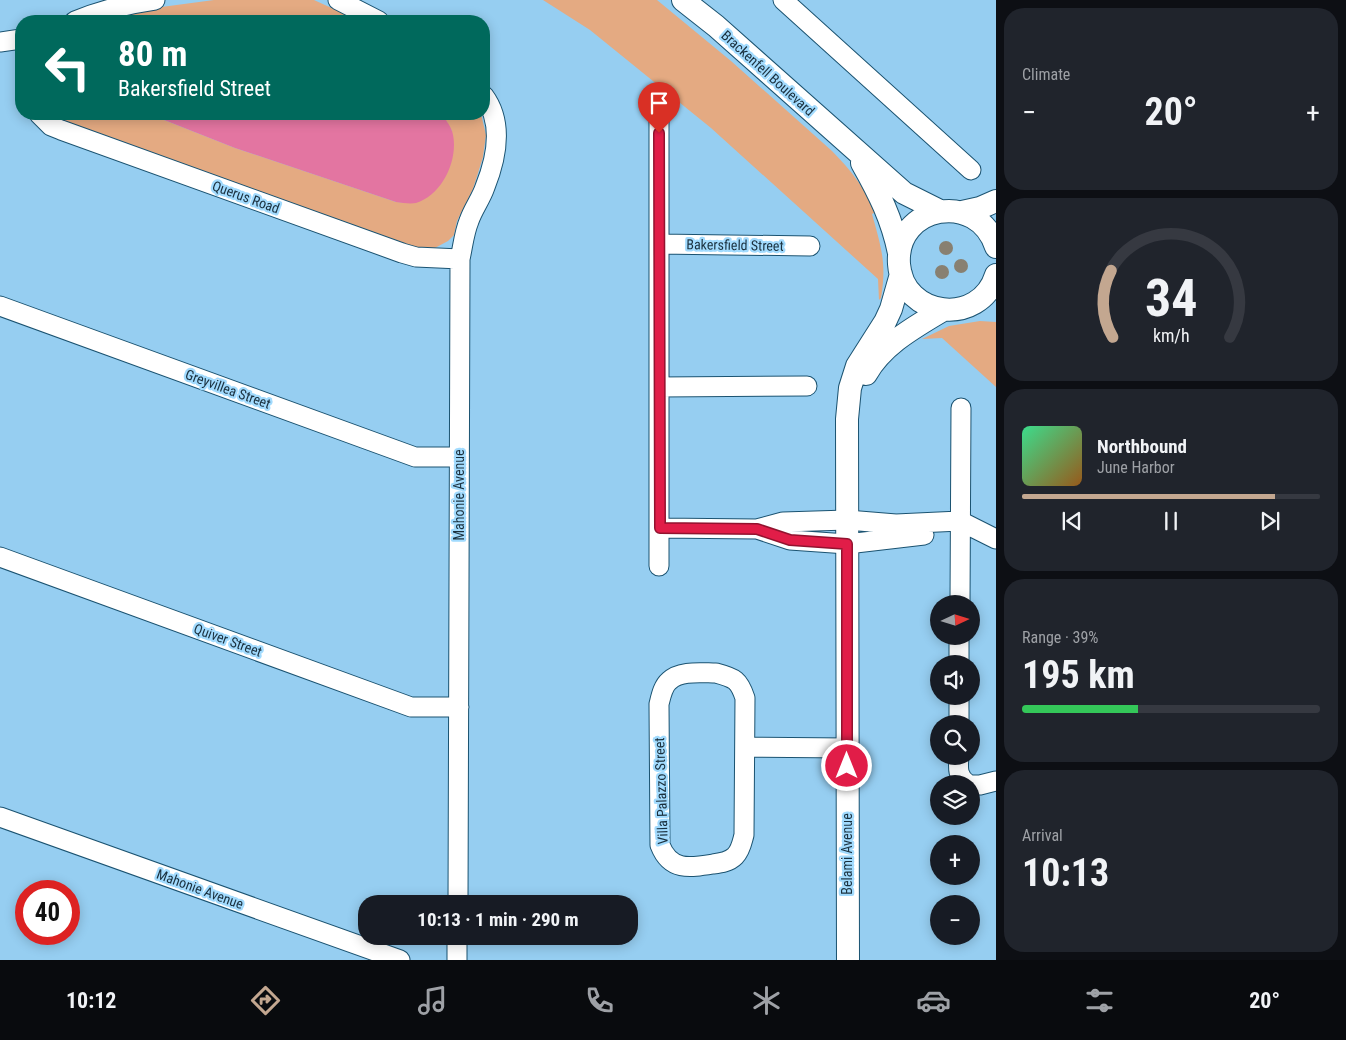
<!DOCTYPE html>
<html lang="en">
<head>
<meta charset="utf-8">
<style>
	:root { --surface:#171b24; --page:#20242c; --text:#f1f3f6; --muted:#9ea1a6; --line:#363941; --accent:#c3a790 }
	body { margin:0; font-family:"Roboto Condensed",sans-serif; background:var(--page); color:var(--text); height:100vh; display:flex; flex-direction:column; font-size:19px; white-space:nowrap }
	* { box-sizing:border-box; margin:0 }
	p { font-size:16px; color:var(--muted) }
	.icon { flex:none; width:28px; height:28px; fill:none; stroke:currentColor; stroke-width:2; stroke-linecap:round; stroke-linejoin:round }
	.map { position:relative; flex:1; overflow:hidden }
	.details { display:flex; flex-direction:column; gap:8px; padding:8px; background:#0d0f14; width:350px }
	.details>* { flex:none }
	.top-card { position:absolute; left:15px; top:15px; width:475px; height:105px; border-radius:20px; box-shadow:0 2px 12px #0003; background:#00695c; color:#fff; overflow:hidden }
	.needle { width:32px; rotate:86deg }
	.buttons { position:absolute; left:930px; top:595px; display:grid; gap:10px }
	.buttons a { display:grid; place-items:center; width:50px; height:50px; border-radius:50%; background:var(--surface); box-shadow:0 2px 12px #0003; font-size:25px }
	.speed { position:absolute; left:15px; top:880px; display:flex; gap:10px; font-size:25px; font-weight:700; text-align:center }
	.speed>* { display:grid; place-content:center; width:65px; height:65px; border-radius:50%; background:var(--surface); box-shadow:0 2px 12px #0003; line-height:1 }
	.speed .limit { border:8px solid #d22; background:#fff; color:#111 }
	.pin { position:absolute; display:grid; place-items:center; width:42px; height:42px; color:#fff; margin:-51px -21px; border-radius:50% 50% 50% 0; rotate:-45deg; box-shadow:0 0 5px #0007 }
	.pin .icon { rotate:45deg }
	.me { position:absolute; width:55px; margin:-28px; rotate:0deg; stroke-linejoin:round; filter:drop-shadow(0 0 4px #0008) }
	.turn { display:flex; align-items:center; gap:18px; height:105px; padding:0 20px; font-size:22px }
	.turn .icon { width:65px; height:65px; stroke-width:2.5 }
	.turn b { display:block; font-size:35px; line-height:42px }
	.big { font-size:38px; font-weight:700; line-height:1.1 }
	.details .widget { flex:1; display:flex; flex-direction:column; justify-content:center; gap:8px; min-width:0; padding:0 18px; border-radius:20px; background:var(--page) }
	.details .dial { align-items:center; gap:0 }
	.dial svg { height:130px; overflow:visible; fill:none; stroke:var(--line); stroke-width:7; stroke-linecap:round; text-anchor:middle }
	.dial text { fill:var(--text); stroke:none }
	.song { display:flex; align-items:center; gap:15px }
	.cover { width:60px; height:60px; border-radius:8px; background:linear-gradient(135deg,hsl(150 70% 55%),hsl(30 70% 35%)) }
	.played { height:5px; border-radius:2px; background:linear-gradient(90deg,var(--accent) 85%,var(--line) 85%) }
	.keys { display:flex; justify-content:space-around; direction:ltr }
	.heat { display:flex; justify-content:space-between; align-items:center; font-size:28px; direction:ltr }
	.charge { height:8px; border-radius:4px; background:linear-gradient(90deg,#34c759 39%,var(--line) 0) }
	.trip { position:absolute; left:358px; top:895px; width:280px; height:50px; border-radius:20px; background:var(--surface); box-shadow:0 2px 12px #0003; font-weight:700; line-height:50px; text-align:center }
	.tab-bar { display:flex; height:80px; justify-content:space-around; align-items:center; background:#090b0e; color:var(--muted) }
	.tab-bar .icon { width:35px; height:35px }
	.tab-bar .current { color:var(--accent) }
	.tab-bar b { font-size:22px; color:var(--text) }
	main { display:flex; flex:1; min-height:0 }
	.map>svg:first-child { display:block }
</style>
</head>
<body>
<main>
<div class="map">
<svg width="996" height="960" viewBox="0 0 996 960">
	<rect width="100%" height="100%" fill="#96cef1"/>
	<path fill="#e4aa82" d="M 214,0 L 314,0 L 360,21 L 266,20 L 98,21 L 139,10 Z
		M 543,0 L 657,0 L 731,61 L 832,151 C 851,170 865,189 876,212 L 872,214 C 881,247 887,263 881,298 L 879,300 L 878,279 L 711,128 L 590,30 Z
		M 50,114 L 149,114 L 235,148 L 396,202 L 415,203 L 452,131 L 442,114 L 481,114 L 486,135 L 483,157 L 473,189 L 457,221 L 454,235 L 448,241 L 433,249 L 417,248 L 401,244 L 62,122 Z
		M 980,321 L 996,322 L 996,387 L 942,338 L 922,339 L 949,326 Z"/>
	<path fill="#e375a1" d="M 149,114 L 442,114 C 445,119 450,125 452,131 C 460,157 443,195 416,203 C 411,204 402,203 396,202 L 235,148 Z"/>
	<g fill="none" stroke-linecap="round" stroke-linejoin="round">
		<g stroke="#1b5371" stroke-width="21">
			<path id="minor" d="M 338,0 L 379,21
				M 783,0 L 971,170
				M 75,21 C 101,10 127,4 155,0
				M 0,42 L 21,39
				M 659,95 L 659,566
				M 39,114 L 51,126 L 61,130 L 402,253 L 416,257 L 460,259
				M 659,244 L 810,246
				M 0,306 L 415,457 L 459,457
				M 659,387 L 807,386
				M 660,528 L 757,529 L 783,522 L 847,520 L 896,524 L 960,521 L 996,539
				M 757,529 L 790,540 L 847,544 L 924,535
				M 0,557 L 411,707 L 459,707
				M 960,604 L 961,408
				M 959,664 L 959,636
				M 716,673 C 735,678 739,680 745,698 L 744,835 C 742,842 741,850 735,856 C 729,862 721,863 713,864 C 689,868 670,871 660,845 L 659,704 C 661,696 663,686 669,681 C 680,670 702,673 716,673 Z
				M 959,724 L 959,696
				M 746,747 L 847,748
				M 959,756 C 958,768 957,777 968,784
				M 971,785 L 980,785 L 996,781
				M 0,817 L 400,960
				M 458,904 L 460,259 C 463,246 464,233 469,221 C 473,209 481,199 485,187 C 497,157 504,123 484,96
				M 457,960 L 457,936"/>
		</g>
		<g stroke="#1b5371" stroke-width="24">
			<path id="tertiary" d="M 683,0 L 716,26 L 904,193 L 940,211
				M 862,163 C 879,193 892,219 899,253
				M 962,212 L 980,208 L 996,201
				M 996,247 C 978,190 895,205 899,264 C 903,318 980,327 996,275
				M 866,374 C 883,344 915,327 943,310
				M 848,960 L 847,419 L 850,388 L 857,366 L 885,322 L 891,309 L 901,274"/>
		</g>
		<use href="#minor" stroke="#fff" stroke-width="19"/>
		<use href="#tertiary" stroke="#fff" stroke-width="22"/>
	</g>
	<g fill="#888071">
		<circle cx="946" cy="248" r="7"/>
		<circle cx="961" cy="266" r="7"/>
		<circle cx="942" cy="272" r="7"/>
	</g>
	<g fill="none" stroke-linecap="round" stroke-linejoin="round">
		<g stroke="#92132f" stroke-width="12">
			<path id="route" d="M 659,133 L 660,528 L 757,529 L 790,540 L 847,544 L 847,766"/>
		</g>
		<use href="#route" stroke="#e11d48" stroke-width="9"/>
	</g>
	<g text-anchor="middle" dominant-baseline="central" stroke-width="4.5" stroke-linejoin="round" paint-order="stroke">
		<g font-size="14" fill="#1a303e" stroke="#a2dbfe">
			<text transform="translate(768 73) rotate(42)">Brackenfell Boulevard</text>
			<text transform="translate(246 197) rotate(20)">Querus Road</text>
			<text transform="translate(735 245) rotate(1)">Bakersfield Street</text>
			<text transform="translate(228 389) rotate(20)">Greyvillea Street</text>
			<text transform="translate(459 495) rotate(-90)">Mahonie Avenue</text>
			<text transform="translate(228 640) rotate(20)">Quiver Street</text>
			<text transform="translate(661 791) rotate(-92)">Villa Palazzo Street</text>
			<text transform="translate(847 854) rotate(-90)">Belami Avenue</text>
			<text transform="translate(200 889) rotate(20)">Mahonie Avenue</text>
		</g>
	</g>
</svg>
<div class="buttons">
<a><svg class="needle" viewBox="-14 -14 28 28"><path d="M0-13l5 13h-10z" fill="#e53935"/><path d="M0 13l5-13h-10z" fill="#9ea1a6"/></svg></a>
<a><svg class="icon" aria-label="sound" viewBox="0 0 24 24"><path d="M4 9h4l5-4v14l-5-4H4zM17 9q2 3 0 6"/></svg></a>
<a><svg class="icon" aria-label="search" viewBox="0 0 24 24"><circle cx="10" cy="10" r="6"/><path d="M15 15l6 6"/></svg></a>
<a><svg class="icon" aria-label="layers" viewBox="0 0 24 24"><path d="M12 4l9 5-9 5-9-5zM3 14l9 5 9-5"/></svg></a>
<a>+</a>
<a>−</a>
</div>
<div class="speed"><div class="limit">40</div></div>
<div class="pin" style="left:659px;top:133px;background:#d93025"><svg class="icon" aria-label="arrive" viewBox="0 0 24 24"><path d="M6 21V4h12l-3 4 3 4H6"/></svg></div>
<svg class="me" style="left:847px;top:766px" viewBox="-20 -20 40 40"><circle r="17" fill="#e11d48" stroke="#fff" stroke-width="3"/><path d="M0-11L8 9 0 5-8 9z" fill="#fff"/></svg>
<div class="trip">10:13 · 1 min · 290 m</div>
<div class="top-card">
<div class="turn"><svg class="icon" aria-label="left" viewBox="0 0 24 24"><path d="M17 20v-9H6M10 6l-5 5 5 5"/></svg><div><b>80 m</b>Bakersfield Street</div></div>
</div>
</div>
<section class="details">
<div class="widget"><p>Climate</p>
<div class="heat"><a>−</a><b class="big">20°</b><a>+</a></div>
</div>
<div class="widget dial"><svg viewBox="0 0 100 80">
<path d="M14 69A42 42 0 1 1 86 69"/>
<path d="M14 69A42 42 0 0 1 13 28" stroke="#c3a790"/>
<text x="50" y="56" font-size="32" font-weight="700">34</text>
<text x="50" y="72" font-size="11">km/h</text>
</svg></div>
<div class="widget">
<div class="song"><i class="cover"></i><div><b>Northbound</b><p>June Harbor</p></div></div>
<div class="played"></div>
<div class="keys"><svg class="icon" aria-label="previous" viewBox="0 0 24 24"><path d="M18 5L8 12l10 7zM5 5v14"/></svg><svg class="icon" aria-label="pause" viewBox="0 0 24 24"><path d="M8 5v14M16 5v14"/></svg><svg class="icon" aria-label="next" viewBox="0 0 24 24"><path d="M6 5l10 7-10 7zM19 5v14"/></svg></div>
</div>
<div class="widget"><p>Range · 39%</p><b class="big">195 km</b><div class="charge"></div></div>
<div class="widget"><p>Arrival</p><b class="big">10:13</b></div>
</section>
</main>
<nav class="tab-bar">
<b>10:12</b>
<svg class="icon current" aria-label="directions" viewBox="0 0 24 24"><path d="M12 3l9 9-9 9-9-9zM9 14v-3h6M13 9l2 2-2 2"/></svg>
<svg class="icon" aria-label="music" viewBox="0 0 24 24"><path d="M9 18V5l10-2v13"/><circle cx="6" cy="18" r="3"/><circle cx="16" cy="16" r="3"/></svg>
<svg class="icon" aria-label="phone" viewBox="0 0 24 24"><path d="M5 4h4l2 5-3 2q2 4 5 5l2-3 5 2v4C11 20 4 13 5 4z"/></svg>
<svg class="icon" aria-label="climate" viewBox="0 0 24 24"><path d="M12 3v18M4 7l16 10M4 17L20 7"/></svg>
<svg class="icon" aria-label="car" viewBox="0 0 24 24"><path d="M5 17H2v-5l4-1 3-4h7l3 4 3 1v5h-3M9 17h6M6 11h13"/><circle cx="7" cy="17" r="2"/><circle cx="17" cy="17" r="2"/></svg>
<svg class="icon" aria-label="filters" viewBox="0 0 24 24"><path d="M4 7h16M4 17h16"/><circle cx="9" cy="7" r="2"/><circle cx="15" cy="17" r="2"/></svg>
<b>20°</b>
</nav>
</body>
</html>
